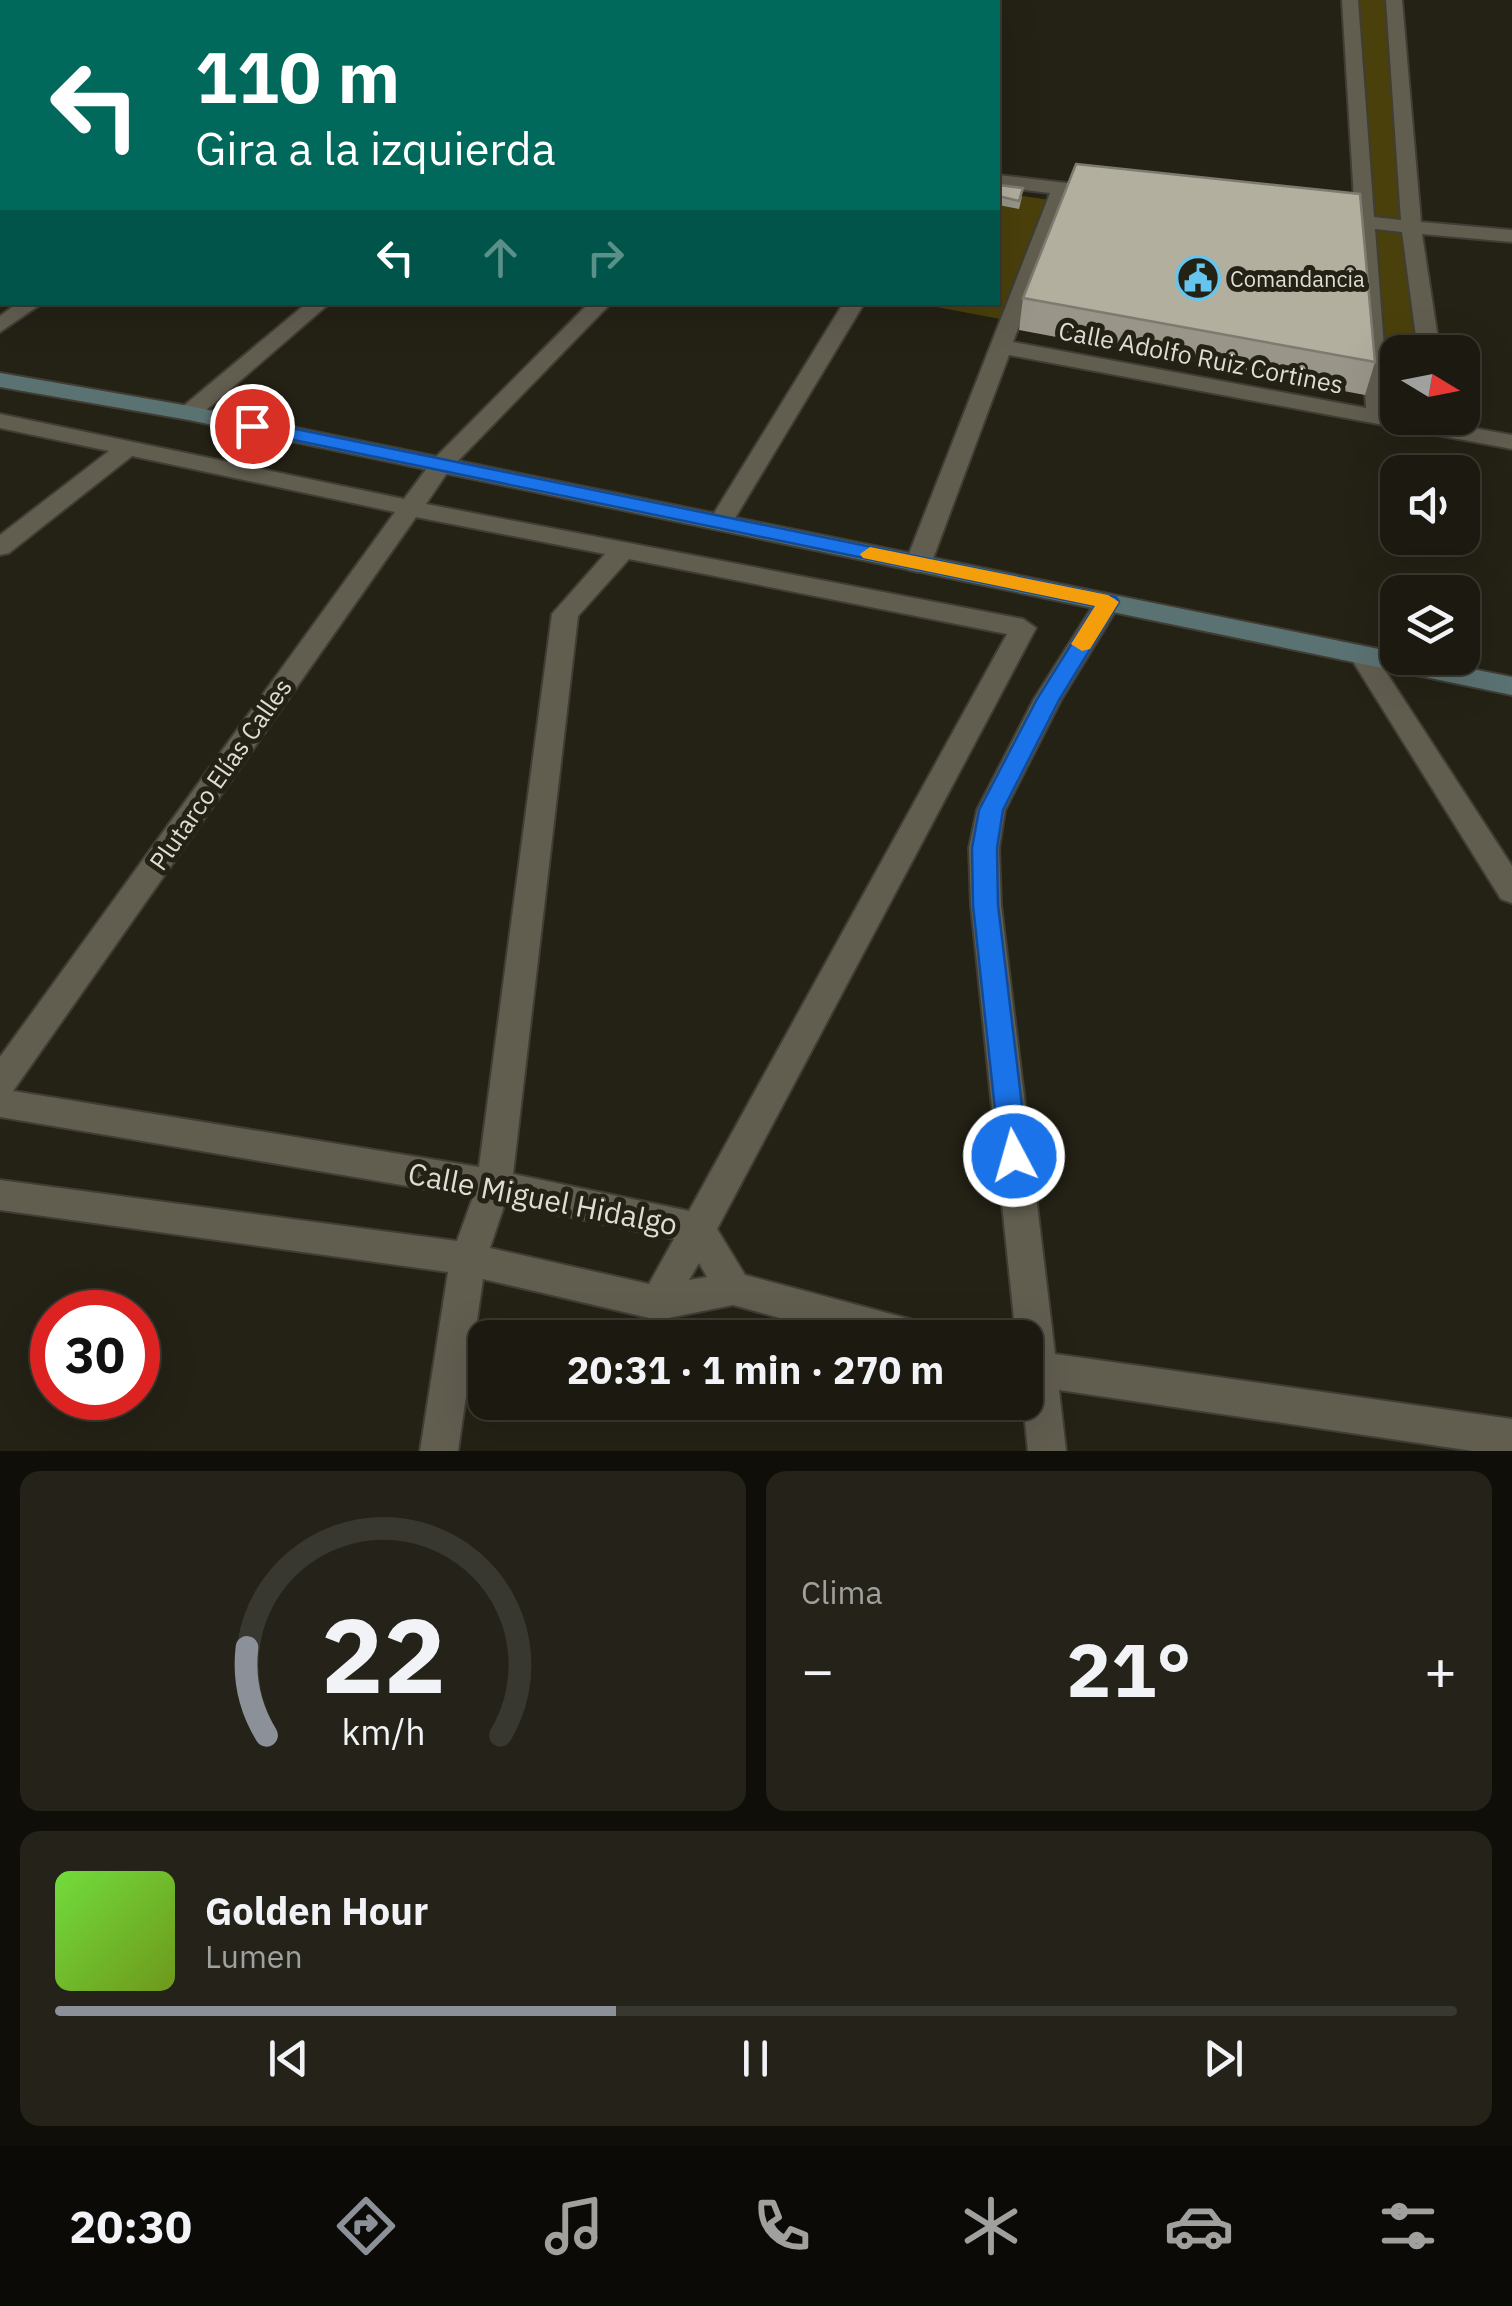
<!DOCTYPE html>
<html lang="es">
<head>
<meta charset="utf-8">
<style>
	:root { --surface:#1b1910; --page:#242219; --text:#f1f3f6; --muted:#a0a09f; --line:#393830; --accent:#8c9099 }
	body { margin:0; font-family:"IBM Plex Sans",sans-serif; background:var(--page); color:var(--text); height:100vh; display:flex; flex-direction:column; font-size:38px; white-space:nowrap }
	* { box-sizing:border-box; margin:0 }
	p { font-size:32px; color:var(--muted) }
	.icon { flex:none; width:55px; height:55px; fill:none; stroke:currentColor; stroke-width:2; stroke-linecap:round; stroke-linejoin:round }
	.map { position:relative; height:1451px; overflow:hidden }
	.panel { display:flex; flex-direction:column; gap:20px; padding:20px; background:#0f0e09; flex:1 }
	.panel>* { flex:none }
	.guide { position:absolute; left:0px; top:0px; width:1000px; height:305px; box-shadow:0 10px 40px #0002,0 0 0 2px var(--line); background:#00695c; color:#fff; overflow:hidden }
	.needle { width:65px; rotate:100deg }
	.fabs { position:absolute; left:1380px; top:335px; display:grid; gap:20px }
	.fabs a { display:grid; place-items:center; width:100px; height:100px; border-radius:20px; background:var(--surface); box-shadow:0 10px 40px #0002,0 0 0 2px var(--line); font-size:50px }
	.speed { position:absolute; left:30px; top:1290px; display:flex; gap:20px; font-size:50px; font-weight:700; text-align:center }
	.speed>* { display:grid; place-content:center; width:130px; height:130px; border-radius:50%; background:var(--surface); box-shadow:0 10px 40px #0002,0 0 0 2px var(--line); line-height:1 }
	.speed .limit { border:15px solid #d22; background:#fff; color:#111 }
	.pin { position:absolute; display:grid; place-items:center; width:85px; height:85px; color:#fff; margin:-42px; border:5px solid #fff; border-radius:50%; box-shadow:0 2px 10px #0007 }
	.me { position:absolute; width:110px; margin:-55px; rotate:354deg; stroke-linejoin:round; filter:drop-shadow(0 0 8px #0008) }
	.turn { display:flex; align-items:center; gap:35px; height:210px; padding:0 30px; font-size:45px }
	.turn .icon { width:130px; height:130px; stroke-width:2.5 }
	.turn b { display:block; font-size:70px; line-height:85px }
	.lanes { display:flex; align-items:center; height:95px; padding:0 30px; background:#0003; justify-content:center; gap:50px; direction:ltr }
	.lanes .off { opacity:.35 }
	.big { font-size:75px; font-weight:700; line-height:1.1 }
	.panel .tile { flex:1; display:flex; flex-direction:column; justify-content:center; gap:15px; min-width:0; padding:0 35px; border-radius:20px; background:var(--page) }
	.panel .dial { align-items:center; gap:0 }
	.dial svg { height:260px; overflow:visible; fill:none; stroke:var(--line); stroke-width:7; stroke-linecap:round; text-anchor:middle }
	.dial text { fill:var(--text); stroke:none }
	.song { display:flex; align-items:center; gap:30px }
	.cover { width:120px; height:120px; border-radius:15px; background:linear-gradient(135deg,hsl(100 70% 55%),hsl(80 70% 35%)) }
	.played { height:10px; border-radius:5px; background:linear-gradient(90deg,var(--accent) 40%,var(--line) 40%) }
	.keys { display:flex; justify-content:space-around; direction:ltr }
	.heat { display:flex; justify-content:space-between; align-items:center; font-size:55px; direction:ltr }
	.panel .tiles { flex:1; display:grid; gap:20px; grid-template-columns:1fr 1fr }
	.tile:last-child { grid-column:span 2 }
	.trip { position:absolute; left:468px; top:1320px; width:575px; height:100px; border-radius:20px; background:var(--surface); box-shadow:0 10px 40px #0002,0 0 0 2px var(--line); font-weight:700; line-height:100px; text-align:center }
	.dock { display:flex; height:160px; justify-content:space-around; align-items:center; background:#0b0a06; color:var(--muted) }
	.dock .icon { width:70px; height:70px }
	.dock .selected { color:var(--accent) }
	.dock b { font-size:45px; color:var(--text) }
	.map>svg:first-child { display:block }
</style>
</head>
<body>
<div class="map">
<svg width="1512" height="1451" viewBox="0 0 1512 1451">
	<rect width="100%" height="100%" fill="#242115"/>
	<path fill="#4a400c" d="M 1350,0 L 1394,0 L 1411,226 L 1429,352 L 1398,352 L 1398,418 L 1439,418 L 1440,429 L 1378,418 Z
		M 998,192 L 1055,201 L 1011,321 L 915,303 L 998,302 Z"/>
	<g fill="none" stroke-linecap="round" stroke-linejoin="round">
		<g stroke="#3f3d34" stroke-width="4">
			<path id="minor" d="M 2,0 L 21,0 L 2,5 Z
				M 130,0 L 155,0 L 156,2 L 131,2 Z
				M 1342,0 L 1358,0 L 1374,217 L 1401,220 L 1386,0 L 1402,0 L 1421,222 L 1512,230 L 1512,242 L 1422,234 L 1440,352 L 1418,352 L 1402,232 L 1375,229 L 1389,412 L 1398,414 L 1398,418 L 1418,418 L 1512,435 L 1512,449 L 1009,355 L 931,564 L 918,572 L 909,570 L 905,564 L 1050,193 L 998,187 L 998,175 L 1100,187 L 1110,193 L 1100,199 L 1068,195 L 1013,342 L 1366,408 L 1355,228 L 1327,225 L 1317,219 L 1327,213 L 1355,216 Z
				M 2,134 L 2,147 L 0,148 L 0,135 Z
				M 19,302 L 44,302 L 0,332 L 0,316 Z
				M 308,302 L 331,302 L 197,418 L 181,418 L 178,413 L 181,408 Z
				M 590,302 L 612,302 L 449,470 L 426,504 L 1023,619 L 1036,628 L 717,1229 L 745,1275 L 917,1321 L 930,1326 L 935,1338 L 852,1338 L 733,1305 L 658,1320 L 483,1279 L 458,1451 L 420,1451 L 448,1272 L 0,1210 L 0,1180 L 457,1241 L 473,1197 L 0,1117 L 0,1057 L 395,512 L 132,456 L 9,553 L 0,555 L 0,535 L 109,451 L 0,428 L 0,414 L 404,499 L 433,460 ZM 416,517 L 605,554 L 552,614 L 479,1167 L 13,1091 ZM 629,559 L 1007,634 L 689,1211 L 513,1174 L 578,616 ZM 505,1203 L 674,1239 L 649,1284 L 490,1248 ZM 699,1263 L 707,1277 L 689,1280 Z
				M 844,302 L 865,302 L 729,528 L 711,528 L 708,523 Z
				M 1108,594 L 1121,602 L 1061,700 L 1005,810 L 999,848 L 1001,905 L 1055,1354 L 1512,1419 L 1512,1451 L 1473,1451 L 1059,1390 L 1066,1451 L 1028,1451 L 1023,1402 L 1025,1338 L 1016,1338 L 971,905 L 969,848 L 977,810 L 1034,699 L 1099,596 Z
				M 1362,646 L 1371,649 L 1512,866 L 1512,903 L 1501,899 L 1349,655 L 1353,649 Z"/>
		</g>
		<g stroke="#3f3d34" stroke-width="4">
			<path id="secondary" d="M 0,373 L 189,406 L 1398,653 L 1398,658 L 1418,658 L 1512,677 L 1512,695 L 189,420 L 0,387 Z"/>
		</g>
		<use href="#minor" fill="#615e50" fill-rule="evenodd"/>
		<use href="#secondary" fill="#5b7273" fill-rule="evenodd"/>
	</g>
	<path fill="#999689" d="M 998,188 L 1022,197 L 1019,209 L 998,205 Z
		M 1023,298 L 1375,362 L 1365,395 L 1019,330 Z"/>
	<path fill="#b2af9f" stroke="#7d7a6f" stroke-width="2.5" d="M 1076,164 L 1360,194 L 1375,362 L 1023,298 Z
		M 999,185 L 1023,188 L 1019,201 L 998,196 Z"/>
	<path fill="#1a73e8" stroke="#114b97" stroke-width="2.5" d="M 252,420 L 1116,597 L 1119,602 L 1059,700 L 1003,810 L 997,848 L 998,905 L 1028,1156 L 1024,1165 L 1014,1168 L 1004,1165 L 1000,1156 L 973,905 L 972,848 L 979,810 L 1037,699 L 1095,606 L 245,430 L 245,422 Z"/>
	<path fill="#f59e0b" d="M 870,547 L 1108,595 L 1119,602 L 1090,649 L 1082,651 L 1071,644 L 1095,606 L 863,558 L 860,554 Z"/>
	<defs>
		<g id="civic-ring" transform="scale(2.25)"><circle r="9.5" fill="#242115" stroke="#65c5ee" stroke-width="1.5"/><path d="M-.6-6.5H3V-4.5H.6V-3L4-1V1h2V6H-6V1h2V-1L-.6-3ZM-1.2 2.5V6h2.4V2.5Z" fill="#65c5ee"/></g>
	</defs>
	<g fill-rule="evenodd">
		<use href="#civic-ring" x="1198" y="278"/>
	</g>
	<g text-anchor="middle" dominant-baseline="central" stroke-width="10" stroke-linejoin="round" paint-order="stroke">
		<g font-size="22" fill="#dedcd4" stroke="#242115" text-anchor="start">
			<text x="1230" y="278">Comandancia</text>
		</g>
		<g font-size="25" fill="#dedcd4" stroke="#242115">
			<text transform="translate(1201 357) rotate(11)">Calle Adolfo Ruiz Cortines</text>
			<text transform="translate(220 774) rotate(-55)">Plutarco Elías Calles</text>
		</g>
		<g font-size="30" fill="#dedcd4" stroke="#242115">
			<text transform="translate(543 1198) rotate(11)">Calle Miguel Hidalgo</text>
		</g>
	</g>
</svg>
<div class="fabs">
<a><svg class="needle" viewBox="-14 -14 28 28"><path d="M0-13l5 13h-10z" fill="#e53935"/><path d="M0 13l5-13h-10z" fill="#a0a09f"/></svg></a>
<a><svg class="icon" aria-label="sound" viewBox="0 0 24 24"><path d="M4 9h4l5-4v14l-5-4H4zM17 9q2 3 0 6"/></svg></a>
<a><svg class="icon" aria-label="layers" viewBox="0 0 24 24"><path d="M12 4l9 5-9 5-9-5zM3 14l9 5 9-5"/></svg></a>
</div>
<div class="speed"><div class="limit">30</div></div>
<div class="pin" style="left:252px;top:426px;background:#d93025"><svg class="icon" aria-label="arrive" viewBox="0 0 24 24"><path d="M6 21V4h12l-3 4 3 4H6"/></svg></div>
<svg class="me" style="left:1014px;top:1156px" viewBox="-20 -20 40 40"><circle r="17" fill="#1a73e8" stroke="#fff" stroke-width="3"/><path d="M0-11L8 9 0 5-8 9z" fill="#fff"/></svg>
<div class="trip">20:31 · 1 min · 270 m</div>
<div class="guide">
<div class="turn"><svg class="icon" aria-label="left" viewBox="0 0 24 24"><path d="M17 20v-9H6M10 6l-5 5 5 5"/></svg><div><b>110 m</b>Gira a la izquierda</div></div>
<div class="lanes"><svg class="icon" aria-label="left" viewBox="0 0 24 24"><path d="M17 20v-9H6M10 6l-5 5 5 5"/></svg><svg class="icon off" aria-label="ahead" viewBox="0 0 24 24"><path d="M12 20V5M6 11l6-6 6 6"/></svg><svg class="icon off" aria-label="right" viewBox="0 0 24 24"><path d="M7 20v-9h11M14 6l5 5-5 5"/></svg></div>
</div>
</div>
<section class="panel">
<div class="tiles">
<div class="tile dial"><svg viewBox="0 0 100 80">
<path d="M14 69A42 42 0 1 1 86 69"/>
<path d="M14 69A42 42 0 0 1 8 42" stroke="#8c9099"/>
<text x="50" y="56" font-size="32" font-weight="700">22</text>
<text x="50" y="72" font-size="11">km/h</text>
</svg></div>
<div class="tile"><p>Clima</p>
<div class="heat"><a>−</a><b class="big">21°</b><a>+</a></div>
</div>
<div class="tile">
<div class="song"><i class="cover"></i><div><b>Golden Hour</b><p>Lumen</p></div></div>
<div class="played"></div>
<div class="keys"><svg class="icon" aria-label="previous" viewBox="0 0 24 24"><path d="M18 5L8 12l10 7zM5 5v14"/></svg><svg class="icon" aria-label="pause" viewBox="0 0 24 24"><path d="M8 5v14M16 5v14"/></svg><svg class="icon" aria-label="next" viewBox="0 0 24 24"><path d="M6 5l10 7-10 7zM19 5v14"/></svg></div>
</div>
</div>
</section>
<nav class="dock">
<b>20:30</b>
<svg class="icon selected" aria-label="directions" viewBox="0 0 24 24"><path d="M12 3l9 9-9 9-9-9zM9 14v-3h6M13 9l2 2-2 2"/></svg>
<svg class="icon" aria-label="music" viewBox="0 0 24 24"><path d="M9 18V5l10-2v13"/><circle cx="6" cy="18" r="3"/><circle cx="16" cy="16" r="3"/></svg>
<svg class="icon" aria-label="phone" viewBox="0 0 24 24"><path d="M5 4h4l2 5-3 2q2 4 5 5l2-3 5 2v4C11 20 4 13 5 4z"/></svg>
<svg class="icon" aria-label="climate" viewBox="0 0 24 24"><path d="M12 3v18M4 7l16 10M4 17L20 7"/></svg>
<svg class="icon" aria-label="car" viewBox="0 0 24 24"><path d="M5 17H2v-5l4-1 3-4h7l3 4 3 1v5h-3M9 17h6M6 11h13"/><circle cx="7" cy="17" r="2"/><circle cx="17" cy="17" r="2"/></svg>
<svg class="icon" aria-label="filters" viewBox="0 0 24 24"><path d="M4 7h16M4 17h16"/><circle cx="9" cy="7" r="2"/><circle cx="15" cy="17" r="2"/></svg>
</nav>
</body>
</html>
